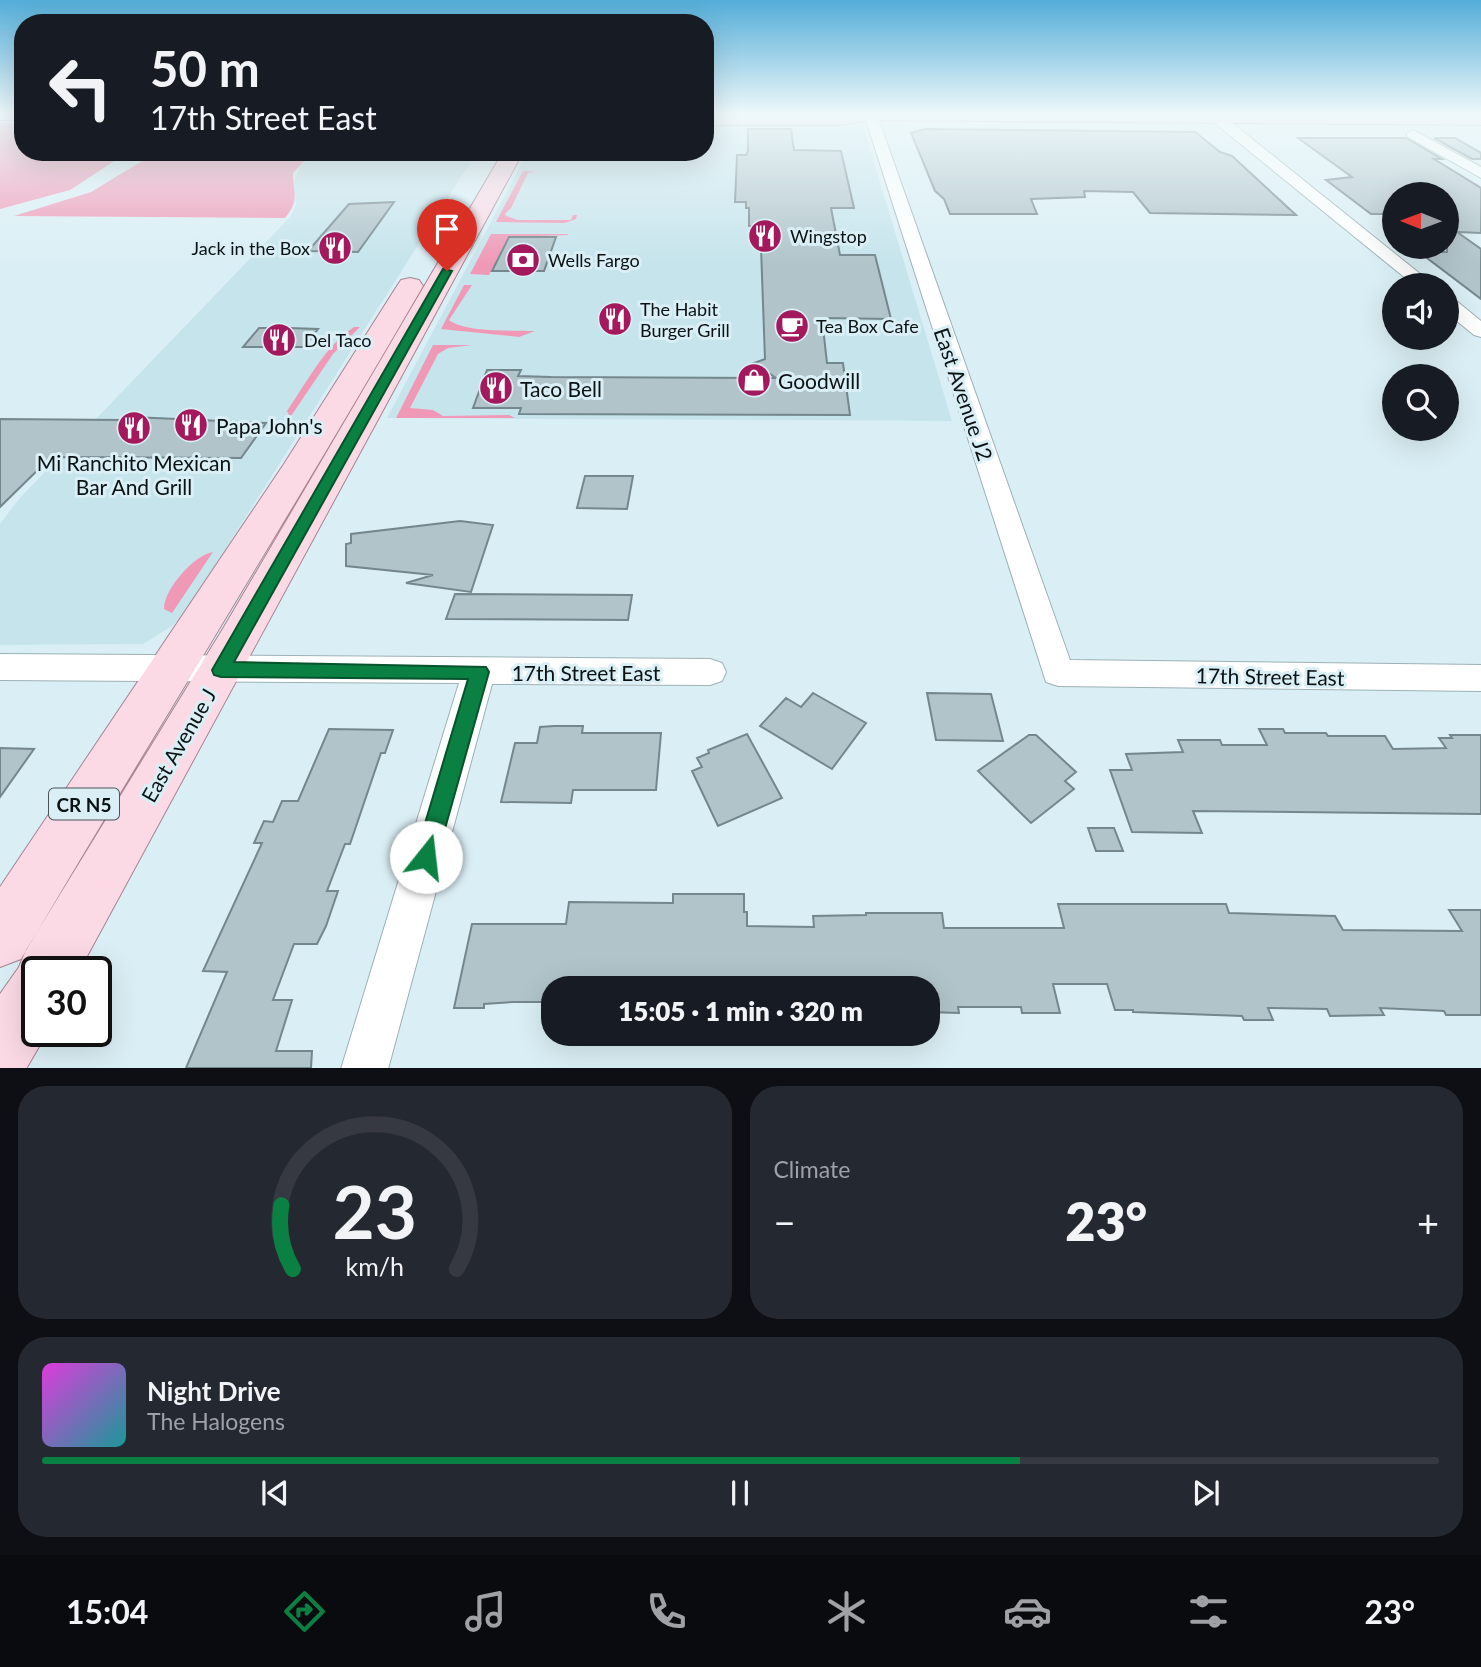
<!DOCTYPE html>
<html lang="en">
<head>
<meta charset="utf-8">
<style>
	:root { --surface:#171b24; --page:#242831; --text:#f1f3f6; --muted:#9ea1a6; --line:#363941; --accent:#0b8043 }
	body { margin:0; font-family:Lato,sans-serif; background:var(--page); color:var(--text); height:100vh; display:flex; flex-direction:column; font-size:26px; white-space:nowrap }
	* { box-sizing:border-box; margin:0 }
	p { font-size:23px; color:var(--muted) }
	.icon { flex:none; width:38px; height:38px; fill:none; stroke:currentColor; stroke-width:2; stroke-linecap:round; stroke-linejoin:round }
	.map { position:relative; height:1068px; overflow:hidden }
	.details { display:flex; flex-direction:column; gap:18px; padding:18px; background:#0d0f14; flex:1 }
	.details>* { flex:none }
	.top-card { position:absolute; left:14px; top:14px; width:700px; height:147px; border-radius:28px; box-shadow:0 7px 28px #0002; background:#171b24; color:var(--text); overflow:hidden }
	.needle { width:46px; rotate:271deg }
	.buttons { position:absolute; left:1382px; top:182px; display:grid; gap:14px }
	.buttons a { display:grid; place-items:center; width:77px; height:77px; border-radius:50%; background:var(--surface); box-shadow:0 7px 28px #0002; font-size:35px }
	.speed { position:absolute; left:21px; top:956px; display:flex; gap:14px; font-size:35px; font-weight:700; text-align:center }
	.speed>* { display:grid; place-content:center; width:91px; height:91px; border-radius:50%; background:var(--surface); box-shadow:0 7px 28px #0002; line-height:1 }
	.speed .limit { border:4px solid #111; border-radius:10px; background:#fff; color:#111 }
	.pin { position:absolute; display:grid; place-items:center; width:60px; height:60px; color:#fff; margin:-72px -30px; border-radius:50% 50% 50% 0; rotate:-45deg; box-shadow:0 0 7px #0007 }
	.pin .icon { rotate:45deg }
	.me { position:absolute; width:77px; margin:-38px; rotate:16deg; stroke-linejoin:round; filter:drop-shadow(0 0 5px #0008) }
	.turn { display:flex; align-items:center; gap:24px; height:147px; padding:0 21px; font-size:32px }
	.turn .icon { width:91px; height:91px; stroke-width:2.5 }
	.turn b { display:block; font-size:49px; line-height:60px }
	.big { font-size:52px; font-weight:800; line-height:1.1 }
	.details .card { flex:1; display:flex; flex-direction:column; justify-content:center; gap:10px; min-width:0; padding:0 24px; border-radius:28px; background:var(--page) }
	.details .dial { align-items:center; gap:0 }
	.dial svg { height:182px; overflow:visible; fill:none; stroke:var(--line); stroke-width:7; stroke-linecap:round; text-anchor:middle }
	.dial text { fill:var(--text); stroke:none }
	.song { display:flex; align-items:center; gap:21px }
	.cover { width:84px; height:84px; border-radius:10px; background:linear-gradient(135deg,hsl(300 70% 55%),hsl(180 70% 35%)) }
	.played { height:7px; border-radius:4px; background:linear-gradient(90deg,var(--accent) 70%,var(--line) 70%) }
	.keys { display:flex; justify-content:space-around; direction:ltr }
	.heat { display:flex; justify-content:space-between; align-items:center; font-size:38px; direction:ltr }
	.details .tiles { flex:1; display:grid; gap:18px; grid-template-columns:1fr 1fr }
	.card:last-child { grid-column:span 2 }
	.trip { position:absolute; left:541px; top:976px; width:399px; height:70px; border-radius:28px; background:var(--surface); box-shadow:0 7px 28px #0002; font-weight:800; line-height:70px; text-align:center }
	.menu { display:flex; height:112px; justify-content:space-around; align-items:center; background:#090b0e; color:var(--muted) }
	.menu .icon { width:49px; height:49px }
	.menu .current { color:var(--accent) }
	.menu b { font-size:32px; color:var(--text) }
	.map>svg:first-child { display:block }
</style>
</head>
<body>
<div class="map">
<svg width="1481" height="1069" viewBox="0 0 1481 1069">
	<rect width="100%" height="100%" fill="#daeff5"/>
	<path fill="#c6e4ec" d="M 705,122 L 852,123 L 863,126 L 952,421 L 387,418 L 528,152 L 705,152 Z
		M 316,152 L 477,152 L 183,616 L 172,626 L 143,644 L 0,645 L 0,524 L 19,499 L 290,217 L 296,205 L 293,184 L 300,167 Z"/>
	<path fill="#f099b7" d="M 0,123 L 23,123 L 23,152 L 128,152 L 70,190 L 0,209 Z
		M 157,152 L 313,152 L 293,173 C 293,194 300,200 285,218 L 14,216 L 91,192 Z
		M 523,171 L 537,172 L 528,173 L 511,208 L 505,214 L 506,216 L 518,220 L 571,220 L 573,215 L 577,215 L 576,219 L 565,223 L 496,222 Z
		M 491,234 L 567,234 L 569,235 L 509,237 L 489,275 L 470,274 Z
		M 464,285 L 472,285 L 449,320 C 466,333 511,330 535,331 L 519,337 L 441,329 Z
		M 354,327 L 360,327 L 333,354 L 291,416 L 289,415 L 287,411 C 307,382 325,346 354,327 Z
		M 433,345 L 472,345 L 448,348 L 438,354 L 410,408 L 433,410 L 443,416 L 509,415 L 515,418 L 396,418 Z
		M 213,552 L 172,613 L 164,609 C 164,589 194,555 213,552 Z"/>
	<path fill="#b0c4ca" stroke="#74878c" stroke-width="2" d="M 748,129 L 791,129 L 794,150 L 841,151 L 854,208 L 831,208 L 840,255 L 875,255 L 891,319 L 822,318 L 827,363 L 843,363 L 850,415 L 519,414 L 521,408 L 473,408 L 487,370 L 521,370 L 518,376 L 551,377 L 776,378 L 754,363 L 765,359 L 761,248 L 756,248 L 755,226 L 749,226 L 749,208 L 746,208 L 746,202 L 735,202 L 737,155 L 746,155 L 748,151 Z
		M 925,129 L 1195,132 L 1220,152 L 1232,156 L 1296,215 L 1150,213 L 1133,192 L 1084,191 L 1085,197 L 1031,199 L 1037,214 L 950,214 L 944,199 L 935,191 L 911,133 Z
		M 1298,138 L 1406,138 L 1442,159 L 1434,159 L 1481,188 L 1481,233 L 1457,232 L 1481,249 L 1481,299 L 1419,252 L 1447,252 L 1447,194 L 1395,194 L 1395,214 L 1371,214 L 1326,180 L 1352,177 Z
		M 1434,138 L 1455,138 L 1481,153 L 1481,159 L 1472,159 Z
		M 394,202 L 358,252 L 308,251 L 349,204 Z
		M 509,237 L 556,237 L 544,271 L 492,271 Z
		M 259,328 L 288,328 L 318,329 L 304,347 L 243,347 Z
		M 132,417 L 266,423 L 241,458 L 51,457 L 0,507 L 0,419 L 122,420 Z
		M 585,476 L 633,476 L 627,509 L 577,508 Z
		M 460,521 L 493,525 L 471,592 L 406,583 L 433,575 L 346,566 L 346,544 L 351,543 L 351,534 Z
		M 455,594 L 632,595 L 628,620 L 446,619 Z
		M 813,693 L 866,723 L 832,769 L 760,726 L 786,698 L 801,707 Z
		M 927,693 L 991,694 L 1003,741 L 936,740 Z
		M 554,726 L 583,726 L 582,733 L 661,733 L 656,790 L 573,790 L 571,803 L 501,802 L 515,743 L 537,743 L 540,727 Z
		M 329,729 L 393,730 L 385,753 L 381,753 L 350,844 L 345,844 L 327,891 L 338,891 L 326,926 L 317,944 L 294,944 L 273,1000 L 292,1000 L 276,1051 L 312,1051 L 311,1068 L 186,1068 L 227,972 L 203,971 L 262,843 L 254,843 L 264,821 L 273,822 L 282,801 L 298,801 Z
		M 1259,729 L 1283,729 L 1285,733 L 1326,733 L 1328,736 L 1385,736 L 1393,749 L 1446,748 L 1439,738 L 1452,738 L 1450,735 L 1481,735 L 1481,814 L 1193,811 L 1202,833 L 1132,832 L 1110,770 L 1132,770 L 1126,754 L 1183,752 L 1178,740 L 1220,740 L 1222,745 L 1267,745 Z
		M 747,734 L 782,798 L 718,826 L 692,771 L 702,767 L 697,758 L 709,753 L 708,750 Z
		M 1029,735 L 1036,735 L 1076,772 L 1065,781 L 1074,789 L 1031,823 L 978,771 Z
		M 0,748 L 34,749 L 0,797 Z
		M 1088,828 L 1114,828 L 1123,851 L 1096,851 Z
		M 673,894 L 744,894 L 744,912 L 747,912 L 747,926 L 814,927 L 813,916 L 866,915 L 866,913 L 942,913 L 944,928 L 1064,928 L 1058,904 L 1226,904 L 1229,913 L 1335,916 L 1343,930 L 1462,931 L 1449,910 L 1481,910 L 1481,1015 L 1446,1015 L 1444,1011 L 1380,1008 L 1384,1015 L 1330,1016 L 1327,1009 L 1268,1008 L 1273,1020 L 1244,1020 L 1242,1016 L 1133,1012 L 1133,1010 L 1115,1010 L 1107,984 L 1053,984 L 1060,1013 L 1022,1013 L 1021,1007 L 958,1007 L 959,1013 L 928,1012 L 928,989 L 667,989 L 667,984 L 611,984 L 610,989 L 553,989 L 553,1002 L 513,1002 L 484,1004 L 484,1008 L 454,1008 L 472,924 L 566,924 L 569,902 L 673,903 Z"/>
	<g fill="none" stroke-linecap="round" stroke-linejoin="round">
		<g stroke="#9db1b6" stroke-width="2">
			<path id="street" d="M 864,114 L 877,115 L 1070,660 L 1481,665 L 1481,691 L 1058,686 L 1046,682 Z
				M 1211,114 L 1221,114 L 1434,285 L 1414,285 L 1211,120 Z
				M 1413,130 L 1481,167 L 1481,178 L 1408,137 L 1406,134 Z
				M 1447,297 L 1454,299 L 1481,321 L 1481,337 L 1474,335 L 1447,313 Z
				M 0,654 L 710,659 L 722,663 L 726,672 L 722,681 L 710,685 L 492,684 L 388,1069 L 341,1069 L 459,683 L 0,680 Z"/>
		</g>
		<g stroke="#a68491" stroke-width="2">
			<path id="primary" d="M 0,114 L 23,114 L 23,120 L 0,120 Z
				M 705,114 L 1481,114 L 1481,125 L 870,120 L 839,125 L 705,125 Z
				M 503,152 L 523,152 L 79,971 L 37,971 L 37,1031 L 48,1031 L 26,1069 L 0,1069 L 0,994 L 19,967 L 26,950 L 224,627 Z
				M 410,278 L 419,280 L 423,286 C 292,512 154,734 21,959 L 0,967 L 0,887 L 284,464 L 397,286 L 401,280 Z"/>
		</g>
		<use href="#street" fill="#fff" fill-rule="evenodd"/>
		<use href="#primary" fill="#fbdae5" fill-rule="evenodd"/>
	</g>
	<linearGradient id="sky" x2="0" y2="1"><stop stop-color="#53add8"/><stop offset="0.43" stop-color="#eef8fa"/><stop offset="1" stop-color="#eef8fa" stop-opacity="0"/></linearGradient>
	<rect width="1481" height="264" fill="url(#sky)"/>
	<path fill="#0b8043" stroke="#07532c" stroke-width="2" d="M 443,269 L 452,271 L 234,662 L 486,667 L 489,672 L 437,857 L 434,865 L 426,868 L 418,865 L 415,857 L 468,679 L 221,677 L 214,675 L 212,670 Z"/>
	<defs>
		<g id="restaurant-disc" transform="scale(1.75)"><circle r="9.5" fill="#a4185e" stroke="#daeff5"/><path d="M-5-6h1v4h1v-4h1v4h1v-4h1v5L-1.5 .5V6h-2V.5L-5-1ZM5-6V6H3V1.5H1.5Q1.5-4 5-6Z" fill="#fff"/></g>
		<g id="bank-disc" transform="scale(1.75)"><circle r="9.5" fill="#a4185e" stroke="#daeff5"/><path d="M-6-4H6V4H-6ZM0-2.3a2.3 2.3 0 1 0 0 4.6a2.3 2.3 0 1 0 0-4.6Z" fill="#fff"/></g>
		<g id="cafe-disc" transform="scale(1.75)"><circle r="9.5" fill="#a4185e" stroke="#daeff5"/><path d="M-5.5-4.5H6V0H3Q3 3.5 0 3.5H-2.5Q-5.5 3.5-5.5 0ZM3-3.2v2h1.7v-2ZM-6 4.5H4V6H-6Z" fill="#fff"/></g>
		<g id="shop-disc" transform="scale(1.75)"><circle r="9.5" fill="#a4185e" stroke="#daeff5"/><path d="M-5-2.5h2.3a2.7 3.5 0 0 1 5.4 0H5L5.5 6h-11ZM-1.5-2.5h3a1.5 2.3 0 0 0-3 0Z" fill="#fff"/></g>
	</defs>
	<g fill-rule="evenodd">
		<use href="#restaurant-disc" x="765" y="236"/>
		<use href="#restaurant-disc" x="335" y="248"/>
		<use href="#bank-disc" x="523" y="260"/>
		<use href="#restaurant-disc" x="615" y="319"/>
		<use href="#cafe-disc" x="792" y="326"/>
		<use href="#restaurant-disc" x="279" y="340"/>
		<use href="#shop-disc" x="754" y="380"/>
		<use href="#restaurant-disc" x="496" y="388"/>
		<use href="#restaurant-disc" x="191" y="425"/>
		<use href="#restaurant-disc" x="134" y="428"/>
	</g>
	<g text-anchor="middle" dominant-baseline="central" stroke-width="6" stroke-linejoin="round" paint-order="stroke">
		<g font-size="18" fill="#0b1214" stroke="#daeff5" text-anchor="start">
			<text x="790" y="236">Wingstop</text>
			<text x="310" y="248" text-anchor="end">Jack in the Box</text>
			<text x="548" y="260">Wells Fargo</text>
			<text x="640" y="309">The Habit<tspan x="640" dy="21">Burger Grill</tspan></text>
			<text x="816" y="326">Tea Box Cafe</text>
			<text x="304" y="340">Del Taco</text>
		</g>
		<rect fill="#daeff5" stroke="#495458" stroke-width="2" x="49" y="788.5" width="70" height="31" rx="5"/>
		<g font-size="19" font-weight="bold" fill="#0b1214">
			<text x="84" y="804">CR N5</text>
		</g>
		<g font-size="21" fill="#0b1214" stroke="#daeff5" text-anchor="start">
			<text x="778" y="380">Goodwill</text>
			<text x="520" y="388">Taco Bell</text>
			<text x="216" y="425">Papa John's</text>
			<text x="134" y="462" text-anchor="middle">Mi Ranchito Mexican<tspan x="134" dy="24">Bar And Grill</tspan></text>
		</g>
		<g font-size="21" fill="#0b1214" stroke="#daeff5">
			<text transform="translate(964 394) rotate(71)">East Avenue J2</text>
			<text x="586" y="672">17th Street East</text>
			<text transform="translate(1270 676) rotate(1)">17th Street East</text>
			<text transform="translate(178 745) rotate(-60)">East Avenue J</text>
		</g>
	</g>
</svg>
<div class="buttons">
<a><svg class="needle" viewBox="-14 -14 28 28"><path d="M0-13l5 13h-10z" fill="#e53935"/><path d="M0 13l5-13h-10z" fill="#9ea1a6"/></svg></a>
<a><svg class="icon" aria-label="sound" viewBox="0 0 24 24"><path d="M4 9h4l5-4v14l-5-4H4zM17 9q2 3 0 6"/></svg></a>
<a><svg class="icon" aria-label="search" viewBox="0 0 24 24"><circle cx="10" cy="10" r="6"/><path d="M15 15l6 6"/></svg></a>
</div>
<div class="speed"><div class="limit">30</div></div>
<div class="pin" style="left:447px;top:271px;background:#d93025"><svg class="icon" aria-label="arrive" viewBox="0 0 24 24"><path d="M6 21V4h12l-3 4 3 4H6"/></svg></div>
<svg class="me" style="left:426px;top:857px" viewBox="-20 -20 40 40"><circle r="19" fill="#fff"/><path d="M0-13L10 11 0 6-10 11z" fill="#0b8043"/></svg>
<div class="trip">15:05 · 1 min · 320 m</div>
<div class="top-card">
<div class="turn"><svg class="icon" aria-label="left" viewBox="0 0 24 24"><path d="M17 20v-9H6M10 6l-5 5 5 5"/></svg><div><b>50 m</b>17th Street East</div></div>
</div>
</div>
<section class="details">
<div class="tiles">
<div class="card dial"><svg viewBox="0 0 100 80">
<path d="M14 69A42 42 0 1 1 86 69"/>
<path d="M14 69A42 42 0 0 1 9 41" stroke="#0b8043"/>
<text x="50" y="56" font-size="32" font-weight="700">23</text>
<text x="50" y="72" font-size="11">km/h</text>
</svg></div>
<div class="card"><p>Climate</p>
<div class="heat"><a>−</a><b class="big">23°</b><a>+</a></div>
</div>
<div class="card">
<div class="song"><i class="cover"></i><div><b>Night Drive</b><p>The Halogens</p></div></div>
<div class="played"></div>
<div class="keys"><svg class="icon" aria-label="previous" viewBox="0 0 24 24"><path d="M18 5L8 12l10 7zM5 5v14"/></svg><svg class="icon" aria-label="pause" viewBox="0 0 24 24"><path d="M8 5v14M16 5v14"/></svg><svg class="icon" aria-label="next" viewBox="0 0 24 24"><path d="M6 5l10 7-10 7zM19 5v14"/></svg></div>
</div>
</div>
</section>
<nav class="menu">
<b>15:04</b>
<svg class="icon current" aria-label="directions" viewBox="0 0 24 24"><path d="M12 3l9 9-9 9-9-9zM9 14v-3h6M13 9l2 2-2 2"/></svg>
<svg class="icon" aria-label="music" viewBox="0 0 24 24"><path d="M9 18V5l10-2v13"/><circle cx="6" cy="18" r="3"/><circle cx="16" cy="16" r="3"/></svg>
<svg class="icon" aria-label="phone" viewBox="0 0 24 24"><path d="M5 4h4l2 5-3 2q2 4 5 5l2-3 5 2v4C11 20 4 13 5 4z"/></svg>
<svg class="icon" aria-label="climate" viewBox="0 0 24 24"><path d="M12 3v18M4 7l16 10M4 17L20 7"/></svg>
<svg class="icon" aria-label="car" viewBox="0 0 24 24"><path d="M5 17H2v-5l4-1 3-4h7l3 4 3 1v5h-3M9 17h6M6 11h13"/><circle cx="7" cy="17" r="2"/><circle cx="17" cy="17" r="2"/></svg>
<svg class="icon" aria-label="filters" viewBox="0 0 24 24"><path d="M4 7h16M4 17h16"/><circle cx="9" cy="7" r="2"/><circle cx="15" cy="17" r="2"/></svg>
<b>23°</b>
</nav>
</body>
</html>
